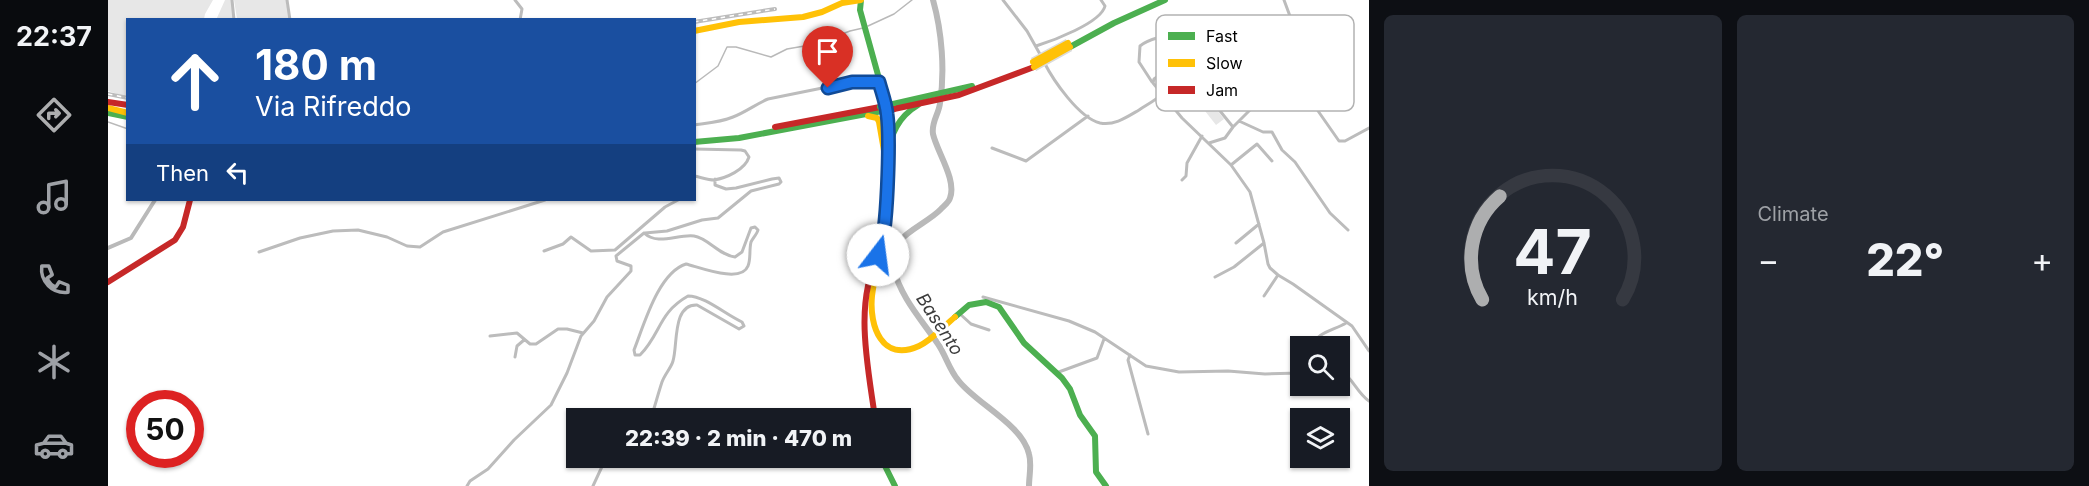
<!DOCTYPE html>
<html lang="en">
<head>
<meta charset="utf-8">
<style>
	:root { --surface:#171b24; --page:#242831; --text:#f1f3f6; --muted:#9ea1a6; --line:#363941; --accent:#adaeaf }
	body { margin:0; font-family:Inter,sans-serif; background:var(--page); color:var(--text); height:100vh; display:flex; flex-direction:column; font-size:22px; white-space:nowrap }
	* { box-sizing:border-box; margin:0 }
	p { font-size:20px; color:var(--muted) }
	.icon { flex:none; width:33px; height:33px; fill:none; stroke:currentColor; stroke-width:2; stroke-linecap:round; stroke-linejoin:round }
	.map { position:relative; flex:1; overflow:hidden }
	.panel { display:flex; flex-direction:column; gap:15px; padding:15px; background:#0d0f14; width:720px }
	.panel>* { flex:none }
	.top-card { position:absolute; left:18px; top:18px; width:570px; height:183px; border-radius:0px; box-shadow:0 2px 4px #0004; background:#1a4fa0; color:#fff; overflow:hidden }
	.tools { position:absolute; left:1182px; top:336px; display:grid; gap:12px }
	.tools a { display:grid; place-items:center; width:60px; height:60px; border-radius:0px; background:var(--surface); box-shadow:0 2px 4px #0004; font-size:30px }
	.speed { position:absolute; left:18px; top:390px; display:flex; gap:12px; font-size:30px; font-weight:700; text-align:center }
	.speed>* { display:grid; place-content:center; width:78px; height:78px; border-radius:50%; background:var(--surface); box-shadow:0 2px 4px #0004; line-height:1 }
	.speed .limit { border:9px solid #d22; background:#fff; color:#111 }
	.pin { position:absolute; display:grid; place-items:center; width:51px; height:51px; color:#fff; margin:-62px -26px; border-radius:50% 50% 50% 0; rotate:-45deg; box-shadow:0 0 6px #0007 }
	.pin .icon { rotate:45deg }
	.me { position:absolute; width:66px; margin:-33px; rotate:15deg; stroke-linejoin:round; filter:drop-shadow(0 0 4px #0008) }
	.turn { display:flex; align-items:center; gap:21px; height:126px; padding:0 30px; font-size:27px }
	.turn .icon { width:78px; height:78px; stroke-width:2.5 }
	.turn b { display:block; font-size:42px; line-height:51px }
	.then { display:flex; align-items:center; height:57px; padding:0 30px; background:#0003; gap:12px; font-size:22px }
	.big { font-size:45px; font-weight:800; line-height:1.1 }
	.panel .card { flex:1; display:flex; flex-direction:column; justify-content:center; gap:9px; min-width:0; padding:0 21px; border-radius:9px; background:var(--page) }
	.panel .dial { align-items:center; gap:0 }
	.dial svg { height:156px; overflow:visible; fill:none; stroke:var(--line); stroke-width:7; stroke-linecap:round; text-anchor:middle }
	.dial text { fill:var(--text); stroke:none }
	.heat { display:flex; justify-content:space-between; align-items:center; font-size:33px; direction:ltr }
	.panel .tiles { flex:1; display:grid; gap:15px; grid-template-columns:repeat(2,1fr) }
	.trip { position:absolute; left:458px; top:408px; width:345px; height:60px; border-radius:0px; background:var(--surface); box-shadow:0 2px 4px #0004; font-weight:800; line-height:60px; text-align:center }
	main { display:flex; flex:1; min-height:0 }
	.dock { display:flex; flex-direction:column; width:108px; justify-content:space-around; align-items:center; background:#090b0e; color:var(--muted) }
	.dock .icon { width:42px; height:42px }
	.dock .current { color:var(--accent) }
	.dock b { font-size:27px; color:var(--text) }
	.map>svg:first-child { display:block }
</style>
</head>
<body>
<main>
<nav class="dock">
<b>22:37</b>
<svg class="icon current" aria-label="directions" viewBox="0 0 24 24"><path d="M12 3l9 9-9 9-9-9zM9 14v-3h6M13 9l2 2-2 2"/></svg>
<svg class="icon" aria-label="music" viewBox="0 0 24 24"><path d="M9 18V5l10-2v13"/><circle cx="6" cy="18" r="3"/><circle cx="16" cy="16" r="3"/></svg>
<svg class="icon" aria-label="phone" viewBox="0 0 24 24"><path d="M5 4h4l2 5-3 2q2 4 5 5l2-3 5 2v4C11 20 4 13 5 4z"/></svg>
<svg class="icon" aria-label="climate" viewBox="0 0 24 24"><path d="M12 3v18M4 7l16 10M4 17L20 7"/></svg>
<svg class="icon" aria-label="car" viewBox="0 0 24 24"><path d="M5 17H2v-5l4-1 3-4h7l3 4 3 1v5h-3M9 17h6M6 11h13"/><circle cx="7" cy="17" r="2"/><circle cx="17" cy="17" r="2"/></svg>
</nav>
<div class="map">
<svg width="1261" height="486" viewBox="0 0 1261 486">
	<rect width="100%" height="100%" fill="#fff"/>
	<path fill="#e7e7e7" d="M 0,0 L 105,0 L 97,14 L 96,19 L 20,20 L 19,97 L 0,91 Z
		M 117,0 L 124,0 L 127,19 L 108,20 Z
		M 126,0 L 178,0 L 181,19 L 129,19 Z
		M 1105,105 L 1116,119 L 1108,125 L 1097,111 Z"/>
	<g fill="none" stroke-linecap="round" stroke-linejoin="round">
		<path stroke="#b9b9b9" stroke-width="1.5" d="M 760,26 L 786,14 L 804,0
			M 586,84 L 610,66 L 619,47 L 628,47 L 663,57 L 679,49 L 708,44 L 742,31 L 755,28
			M 0,122 L 20,129"/>
		<path stroke="#b9b9b9" stroke-width="4" d="M 0,248 L 23,238 L 47,200"/>
		<path stroke="#b9b9b9" stroke-width="6" d="M 825,0 C 834,32 837,71 832,103 C 831,114 823,122 825,134 C 829,152 849,180 842,198 C 841,202 836,206 833,209 C 816,227 778,236 785,267 C 793,298 813,319 830,344 C 838,356 841,369 850,380 C 867,403 914,424 921,454 C 924,464 921,476 921,486"/>
		<path stroke="#bcbcbc" stroke-width="3" d="M 124,0 L 126,20
			M 179,0 L 182,20
			M 407,0 L 414,9 L 412,20
			M 895,0 L 919,31 L 933,56
			M 1176,0 L 1186,27 L 1194,88 L 1231,141 L 1237,141 L 1261,128
			M 928,46 C 944,41 993,23 997,6 L 993,0
			M 936,62 C 945,80 971,118 992,123 C 1006,126 1019,117 1031,110 C 1038,105 1047,101 1054,94
			M 1079,73 C 1087,82 1110,78 1111,92 C 1112,97 1109,101 1108,106 L 1125,127
			M 1114,77 L 1110,80 C 1085,79 1071,60 1046,79 L 1045,83 L 1074,118 L 1123,165 L 1142,192 L 1156,243 L 1160,264 L 1162,268 L 1170,275 L 1185,284 L 1244,326 L 1261,351
			M 1044,82 L 1031,62 L 1032,46 C 1044,36 1061,38 1072,28
			M 1131,121 L 1155,132 L 1164,132 L 1174,150 L 1187,162 L 1222,213 L 1240,230
			M 586,125 C 600,123 613,122 625,117 C 638,112 648,104 660,99 L 744,82 L 771,83
			M 1101,143 L 1117,138 L 1125,127 L 1160,92 L 1163,84 L 1162,59 L 1187,37
			M 884,148 L 918,161 L 980,116
			M 586,149 L 633,150 L 637,151 L 641,157 C 637,170 618,178 606,180 C 600,180 592,177 586,176
			M 1123,165 L 1149,144 L 1164,161
			M 1074,180 L 1078,176 L 1079,163 L 1094,136
			M 536,233 C 550,246 569,234 586,236 C 600,238 611,255 627,257 L 634,252 L 643,228 L 647,227 L 650,230 C 649,234 645,238 643,242 C 641,250 643,259 640,266 C 633,284 591,267 578,264 C 550,273 536,325 526,350 L 527,355 L 532,355 C 553,334 550,313 580,296 C 597,296 618,315 634,322 L 636,326 L 631,329 L 589,305 C 564,304 570,345 565,361 C 563,368 557,374 554,382 C 550,394 547,406 543,418
			M 537,233 L 559,231 L 594,220 L 610,218 L 643,191 L 671,184 L 673,182 L 671,178 L 664,179 L 628,188 L 618,189 L 607,185 L 607,179
			M 1128,243 L 1151,224
			M 436,251 L 455,244 L 463,237 L 483,251 L 507,250 L 557,207 L 570,200
			M 151,252 L 192,238 L 225,231 L 250,230 L 279,237 L 299,246 L 312,247 L 335,232 L 437,200
			M 1107,277 L 1126,267 L 1156,243
			M 1156,296 L 1170,275
			M 875,297 L 961,321 L 987,332 L 1038,366 L 1071,372 L 1120,371 L 1157,374 L 1192,373
			M 852,314 L 863,324 L 881,330
			M 382,336 L 409,333 L 422,344 L 428,344 L 450,329 L 459,329 L 475,333
			M 1206,346 C 1206,333 1227,330 1238,323
			M 1022,355 L 1020,360 L 1040,434
			M 407,357 L 409,346 L 416,340
			M 1232,370 C 1245,378 1249,393 1261,401
			M 948,373 L 989,358 L 996,339
			M 359,486 L 362,481 L 380,469 L 406,440 L 443,405 L 459,373 L 473,336 L 486,321 L 499,297 L 523,271 L 523,266 L 509,261 L 508,256 L 536,233
			M 485,486 L 498,458"/>
		<path stroke="#4caf50" stroke-width="6" d="M 753,0 L 752,10 L 775,93 L 780,144
			M 962,47 L 1006,23 L 1057,0
			M 785,104 L 864,86
			M 0,113 L 20,117
			M 586,142 L 631,138 L 774,111
			M 779,156 C 783,134 790,117 810,105
			M 847,317 L 861,305 L 878,302 L 891,307 L 916,343 L 954,378 L 962,389 L 972,415 L 987,436 L 988,472 L 998,486
			M 773,458 L 787,486"/>
		<path stroke="#ffc107" stroke-width="6" d="M 586,31 L 631,22 L 695,17 L 714,12 L 734,3 L 753,0
			M 0,108 L 20,113
			M 760,116 L 769,118 L 771,122 L 779,168
			M 779,167 C 778,192 779,216 775,241 C 772,259 766,277 764,296 C 761,326 774,363 811,346 C 824,340 836,326 847,317"/>
		<path stroke="#c62828" stroke-width="6" d="M 0,102 L 20,105
			M 786,109 L 851,95 L 926,67
			M 667,127 L 772,107
			M 0,282 L 67,240 L 75,227 L 82,200
			M 767,418 C 760,366 745,301 772,253"/>
		<g stroke="#bcbcbc" stroke-width="4">
			<path id="rail" d="M 586,22 L 667,9
				M 0,94 L 20,98"/>
		</g>
		<use href="#rail" stroke="#fff" stroke-width="1.5" stroke-dasharray="4.5" stroke-linecap="butt"/>
		<g stroke="#dbdbdb" stroke-width="9" stroke-linecap="butt">
			<path id="fast-bridge" d="M 772,107 L 785,104"/>
		</g>
		<g stroke="#dbdbdb" stroke-width="9" stroke-linecap="butt">
			<path id="slow-bridge" d="M 925,62 L 960,43
				M 926,67 L 962,47"/>
		</g>
		<g stroke="#dbdbdb" stroke-width="9" stroke-linecap="butt">
			<path id="jam-bridge" d="M 774,111 L 786,109"/>
		</g>
		<use href="#fast-bridge" stroke="#4caf50" stroke-width="6"/>
		<use href="#slow-bridge" stroke="#ffc107" stroke-width="6"/>
		<use href="#jam-bridge" stroke="#c62828" stroke-width="6"/>
	</g>
	<g fill="none" stroke-linecap="round" stroke-linejoin="round">
		<g stroke="#114b97" stroke-width="15">
			<path id="route" d="M 720,88 L 744,82 L 771,82 C 774,93 778,103 779,114 C 782,135 780,241 770,255"/>
		</g>
		<use href="#route" stroke="#1a73e8" stroke-width="10"/>
	</g>
	<g text-anchor="middle" dominant-baseline="central" stroke-width="6" stroke-linejoin="round" paint-order="stroke">
		<g font-size="18" font-style="italic" fill="#3c3c3c" stroke="#fff">
			<text transform="translate(832 324) rotate(57)">Basento</text>
		</g>
	</g>
	<rect x="1048" y="15" width="198" height="96" rx="9" fill="#fff" stroke="#b2b2b2" stroke-width="1.5"/>
	<rect x="1060" y="32" width="27" height="8" fill="#4caf50"/>
	<rect x="1060" y="59" width="27" height="8" fill="#ffc107"/>
	<rect x="1060" y="86" width="27" height="8" fill="#c62828"/>
	<g font-size="16" fill="#000">
		<text x="1098" y="42">Fast</text>
		<text x="1098" y="69">Slow</text>
		<text x="1098" y="96">Jam</text>
	</g>
</svg>
<div class="tools">
<a><svg class="icon" aria-label="search" viewBox="0 0 24 24"><circle cx="10" cy="10" r="6"/><path d="M15 15l6 6"/></svg></a>
<a><svg class="icon" aria-label="layers" viewBox="0 0 24 24"><path d="M12 4l9 5-9 5-9-5zM3 14l9 5 9-5"/></svg></a>
</div>
<div class="speed"><div class="limit">50</div></div>
<div class="pin" style="left:720px;top:88px;background:#d93025"><svg class="icon" aria-label="arrive" viewBox="0 0 24 24"><path d="M6 21V4h12l-3 4 3 4H6"/></svg></div>
<svg class="me" style="left:770px;top:255px" viewBox="-20 -20 40 40"><circle r="19" fill="#fff"/><path d="M0-13L10 11 0 6-10 11z" fill="#1a73e8"/></svg>
<div class="trip">22:39 · 2 min · 470 m</div>
<div class="top-card">
<div class="turn"><svg class="icon" aria-label="ahead" viewBox="0 0 24 24"><path d="M12 20V5M6 11l6-6 6 6"/></svg><div><b>180 m</b>Via Rifreddo</div></div>
<div class="then">Then<svg class="icon" aria-label="left" viewBox="0 0 24 24"><path d="M17 20v-9H6M10 6l-5 5 5 5"/></svg></div>
</div>
</div>
<section class="panel">
<div class="tiles">
<div class="card dial"><svg viewBox="0 0 100 80">
<path d="M14 69A42 42 0 1 1 86 69"/>
<path d="M14 69A42 42 0 0 1 23 16" stroke="#adaeaf"/>
<text x="50" y="56" font-size="32" font-weight="700">47</text>
<text x="50" y="72" font-size="11">km/h</text>
</svg></div>
<div class="card"><p>Climate</p>
<div class="heat"><a>−</a><b class="big">22°</b><a>+</a></div>
</div>
</div>
</section>
</main>
</body>
</html>
